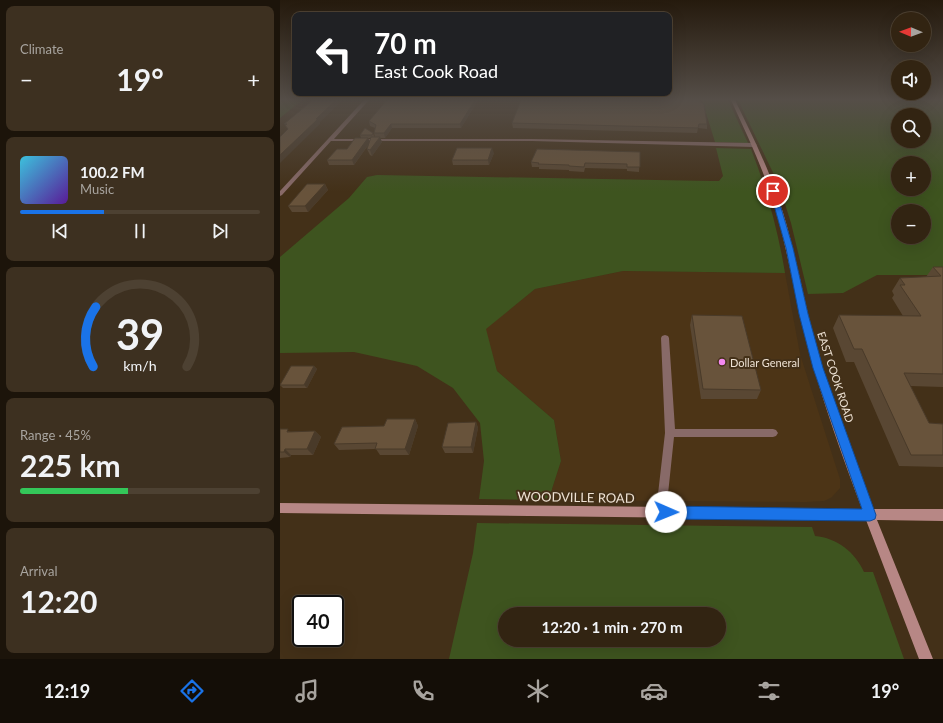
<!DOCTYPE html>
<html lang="en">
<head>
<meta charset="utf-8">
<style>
	:root { --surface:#322412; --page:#3d3020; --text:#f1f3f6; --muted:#a8a49f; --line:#4d4132; --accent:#1a73e8 }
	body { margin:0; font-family:Lato,sans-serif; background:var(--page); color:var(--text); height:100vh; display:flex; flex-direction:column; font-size:15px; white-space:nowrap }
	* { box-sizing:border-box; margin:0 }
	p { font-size:13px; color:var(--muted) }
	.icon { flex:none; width:22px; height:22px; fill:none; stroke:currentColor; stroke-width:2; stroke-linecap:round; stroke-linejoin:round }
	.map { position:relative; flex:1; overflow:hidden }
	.side { display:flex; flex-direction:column; gap:6px; padding:6px; background:#1c140a; width:280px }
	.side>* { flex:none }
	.guide { position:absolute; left:12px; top:12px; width:380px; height:84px; border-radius:8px; box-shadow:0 4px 16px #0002,0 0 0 1px var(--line); background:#202124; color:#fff; overflow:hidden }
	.needle { width:26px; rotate:271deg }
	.controls { position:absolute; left:611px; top:12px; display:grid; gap:8px }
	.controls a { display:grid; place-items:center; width:40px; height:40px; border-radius:50%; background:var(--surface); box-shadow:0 4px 16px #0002,0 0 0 1px var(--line); font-size:20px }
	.speed { position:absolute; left:12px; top:595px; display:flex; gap:8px; font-size:20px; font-weight:700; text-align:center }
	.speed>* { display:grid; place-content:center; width:52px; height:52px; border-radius:50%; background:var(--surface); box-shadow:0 4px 16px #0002,0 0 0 1px var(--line); line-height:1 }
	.speed .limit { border:2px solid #111; border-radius:6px; background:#fff; color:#111 }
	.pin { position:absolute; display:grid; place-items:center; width:34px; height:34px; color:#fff; margin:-17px; border:2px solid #fff; border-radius:50%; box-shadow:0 1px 4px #0007 }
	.me { position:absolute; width:44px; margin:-22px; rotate:91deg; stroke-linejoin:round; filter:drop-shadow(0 0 3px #0008) }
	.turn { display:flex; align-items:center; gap:14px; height:84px; padding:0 16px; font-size:18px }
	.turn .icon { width:52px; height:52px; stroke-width:2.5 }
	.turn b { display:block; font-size:28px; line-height:34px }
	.big { font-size:30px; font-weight:700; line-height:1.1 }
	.side .widget { flex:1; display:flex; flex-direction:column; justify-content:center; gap:6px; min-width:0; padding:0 14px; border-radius:8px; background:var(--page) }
	.side .dial { align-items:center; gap:0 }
	.dial svg { height:104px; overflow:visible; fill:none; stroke:var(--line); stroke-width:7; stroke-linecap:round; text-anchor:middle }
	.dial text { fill:var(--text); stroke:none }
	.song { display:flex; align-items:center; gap:12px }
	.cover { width:48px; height:48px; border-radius:6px; background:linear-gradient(135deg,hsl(190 70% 55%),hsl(270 70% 35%)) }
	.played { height:4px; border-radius:2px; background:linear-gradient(90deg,var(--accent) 35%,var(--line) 35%) }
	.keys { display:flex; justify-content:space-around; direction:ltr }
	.heat { display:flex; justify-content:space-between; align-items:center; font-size:22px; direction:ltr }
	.charge { height:6px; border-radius:3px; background:linear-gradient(90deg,#34c759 45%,var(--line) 0) }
	.trip { position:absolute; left:218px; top:607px; width:228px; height:40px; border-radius:20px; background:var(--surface); box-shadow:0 4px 16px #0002,0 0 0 1px var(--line); font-weight:700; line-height:40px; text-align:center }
	.dock { display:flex; height:64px; justify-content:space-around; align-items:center; background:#140e07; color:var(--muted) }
	.dock .icon { width:28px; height:28px }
	.dock .active { color:var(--accent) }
	.dock b { font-size:18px; color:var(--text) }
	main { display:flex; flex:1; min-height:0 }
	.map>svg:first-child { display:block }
</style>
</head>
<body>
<main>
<section class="side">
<div class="widget"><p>Climate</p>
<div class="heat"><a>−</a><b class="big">19°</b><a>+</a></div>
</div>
<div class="widget">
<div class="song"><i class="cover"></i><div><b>100.2 FM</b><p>Music</p></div></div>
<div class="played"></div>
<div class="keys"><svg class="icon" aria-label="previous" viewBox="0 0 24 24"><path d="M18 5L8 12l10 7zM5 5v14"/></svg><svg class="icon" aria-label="pause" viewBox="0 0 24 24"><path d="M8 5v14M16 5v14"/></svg><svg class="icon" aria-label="next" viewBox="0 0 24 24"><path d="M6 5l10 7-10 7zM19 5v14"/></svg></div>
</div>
<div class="widget dial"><svg viewBox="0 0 100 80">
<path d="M14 69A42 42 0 1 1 86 69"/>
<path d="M14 69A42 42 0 0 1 16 23" stroke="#1a73e8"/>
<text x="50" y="56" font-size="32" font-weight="700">39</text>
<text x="50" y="72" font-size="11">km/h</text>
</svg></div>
<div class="widget"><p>Range · 45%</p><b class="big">225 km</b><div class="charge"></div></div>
<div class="widget"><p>Arrival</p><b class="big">12:20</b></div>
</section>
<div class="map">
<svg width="663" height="659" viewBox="0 0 663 659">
	<rect width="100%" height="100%" fill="#433018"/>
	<path fill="#4c3416" d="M 343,271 L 505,273 L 520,354 L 560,479 L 560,488 L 552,497 L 544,501 L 526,502 L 271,500 L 272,489 L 281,461 L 274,420 L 217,371 L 205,329 L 255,289 Z"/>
	<path fill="#3e541f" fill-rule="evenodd" d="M 0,100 L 22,100 L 0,118 Z
		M 422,100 L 448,100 L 468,143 L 435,142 Z
		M 458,100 L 663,100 L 663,279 L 653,275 L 597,275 L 563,293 L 528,294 L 511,223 L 499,185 ZM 618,115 L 644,115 L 644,141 L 618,141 ZM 618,163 L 644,163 L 644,189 L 618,189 ZM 618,211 L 644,211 L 644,237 L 618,237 Z
		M 436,148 L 471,149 C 487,190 498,230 505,273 L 343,271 L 255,289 L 206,329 L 217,371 L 274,420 L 281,461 L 272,489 L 271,500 L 199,499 L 204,461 L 200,423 L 173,388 L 137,366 L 74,352 L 0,353 L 0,257 L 69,198 L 87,177 L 97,175 L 432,181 L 439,181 L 443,176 Z
		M 197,523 L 532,527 L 535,536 C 557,538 575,552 584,572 L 593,572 L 624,659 L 169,659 L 193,553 ZM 225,614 L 439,614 L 439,640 L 225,640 Z"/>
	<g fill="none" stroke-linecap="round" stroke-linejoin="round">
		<path fill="#886a68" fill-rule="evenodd" d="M 385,335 L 388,336 L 389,338 L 395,429 L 493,429 L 496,430 L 498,433 L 496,436 L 493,437 L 394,437 L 388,494 L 391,512 L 390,516 L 386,517 L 382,516 L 378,494 L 385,433 L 381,338 L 382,336 Z"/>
		<path fill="#886a68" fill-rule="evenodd" d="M 84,100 L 89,100 L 54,139 L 252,139 L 474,143 L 477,145 L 474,147 L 252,141 L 51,141 L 2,195 L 0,196 L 0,191 Z"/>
		<path fill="#b78785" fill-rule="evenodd" d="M 451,100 L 455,100 C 471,133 487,165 499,200 C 515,248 523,298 536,346 C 551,401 572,455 593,509 L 663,509 L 663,521 L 597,520 L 653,659 L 639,659 L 586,520 L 0,513 L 0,503 L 582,509 C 562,456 543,402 528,348 C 515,299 508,249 493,201 C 482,166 466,133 451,100 Z"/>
	</g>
	<path fill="#594733" d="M 198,100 L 181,128 L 112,128 L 105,138 L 100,138 L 102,142 L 92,156 L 90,155 L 87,149 L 89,144 L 74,165 L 49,165 L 47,160 L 67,149 L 88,138 L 90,142 L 91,138 L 81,138 L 80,135 L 93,133 L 94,136 L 95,137 L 94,133 L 95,128 L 90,126 L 89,121 Z
		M 232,123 L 427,124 L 427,129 L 418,128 L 417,133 L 233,128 Z
		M 360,152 L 359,172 L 347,171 L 347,169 L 305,168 L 304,172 L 289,171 L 289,170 L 259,169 L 259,167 L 252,167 L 251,162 Z
		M 214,153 L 209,165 L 173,165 L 172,160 Z
		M 45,184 L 48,190 L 28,212 L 12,212 L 8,206 Z
		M 653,267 L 663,267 L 663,387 L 630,386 L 649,423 L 663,424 L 663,467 L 619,466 L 574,362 L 566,362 L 553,328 L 559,315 L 623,316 L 612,298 L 614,295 L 612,291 L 620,278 L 646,277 Z
		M 412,315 L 481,390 L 477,399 L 421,399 L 410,325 Z
		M 34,366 L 37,369 L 27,388 L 3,388 L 0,385 Z
		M 135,419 L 138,426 L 129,455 L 100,455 L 96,449 L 59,450 L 54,444 L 104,426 Z
		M 196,422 L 198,428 L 193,453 L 165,453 L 162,447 Z
		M 0,429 L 11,432 L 35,431 L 41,437 L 33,455 L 11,455 L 10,457 L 0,458 Z"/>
	<path fill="#493a29" d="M 56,100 L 63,100 L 40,122 L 40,124 L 0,163 L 0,155 L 36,119 Z
		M 195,100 L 198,100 L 181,128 L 180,124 Z
		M 111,124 L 112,128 L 105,138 L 104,133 Z
		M 100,137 L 102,142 L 92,156 L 90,150 Z
		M 88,138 L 90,142 L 74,165 L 72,160 Z
		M 212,148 L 214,153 L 209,165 L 208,160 Z
		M 45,184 L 48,190 L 28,212 L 25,206 Z
		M 34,366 L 37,369 L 27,388 L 24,385 Z
		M 135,419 L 138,426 L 129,455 L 125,449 Z
		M 196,422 L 198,428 L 193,453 L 191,447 Z
		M 35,431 L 41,437 L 33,455 L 27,449 Z
		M 5,449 L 11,455 L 10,457 L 4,452 Z"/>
	<path fill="#68533b" stroke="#493a29" d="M 33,100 L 56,100 L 36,119 L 38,119 L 0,155 L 0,137 L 8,129 L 5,125 L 7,124 L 4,124 Z
		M 107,100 L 195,100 L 180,124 L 111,124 L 104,133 L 94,133 L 96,125 L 89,121 Z
		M 241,100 L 417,100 L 424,104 L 427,124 L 419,124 L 418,128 L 232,123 Z
		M 85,128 L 93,133 L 92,135 L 80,135 Z
		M 91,137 L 100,137 L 90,150 L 87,149 Z
		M 75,138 L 88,138 L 72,160 L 47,160 L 57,149 L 67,149 Z
		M 177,148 L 212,148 L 208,160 L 172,160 Z
		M 257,149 L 360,152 L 360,167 L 347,167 L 347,164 L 305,163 L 304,167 L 289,166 L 289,165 L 258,164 L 259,163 L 251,162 Z
		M 27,184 L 45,184 L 25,206 L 8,206 Z
		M 653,267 L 663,267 L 663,374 L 624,373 L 649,423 L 663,424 L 663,455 L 631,455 L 582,349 L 574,349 L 559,315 L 641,316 L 620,285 L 625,285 L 620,278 L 661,276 Z
		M 412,315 L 462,316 L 481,390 L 423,389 Z
		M 11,366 L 34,366 L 24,385 L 0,385 Z
		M 107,419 L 135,419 L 125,449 L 95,449 L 97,443 L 54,444 L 62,427 L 104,426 Z
		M 196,422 L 191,447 L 162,447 L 168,423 Z
		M 0,429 L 8,429 L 7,432 L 35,431 L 27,449 L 5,449 L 4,452 L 0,452 Z"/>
	<linearGradient id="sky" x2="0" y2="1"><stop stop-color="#251a0d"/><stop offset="0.52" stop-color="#554e48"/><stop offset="1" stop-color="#554e48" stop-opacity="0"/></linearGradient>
	<rect width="663" height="192" fill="url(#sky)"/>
	<path fill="#1a73e8" stroke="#114b97" d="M 493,189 L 496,191 L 513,248 L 528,314 L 543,368 L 596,515 L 595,519 L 590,521 L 386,519 L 381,517 L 379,512 L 381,508 L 386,506 L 582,509 L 533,368 L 519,314 L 506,248 L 490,191 Z"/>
	<circle fill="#f489f0" stroke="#433018" stroke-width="1.5" cx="442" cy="362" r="4"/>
	<g text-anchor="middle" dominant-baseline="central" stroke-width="4" stroke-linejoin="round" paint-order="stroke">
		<g font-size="11" fill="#eee2d4" stroke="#433018" text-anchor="start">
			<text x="450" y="362">Dollar General</text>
		</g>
		<g font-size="11" fill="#eee2d4" stroke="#433018">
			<text transform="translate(556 377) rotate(72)">EAST COOK ROAD</text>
		</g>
		<g font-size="13" fill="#eee2d4" stroke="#433018">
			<text transform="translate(296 497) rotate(1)">WOODVILLE ROAD</text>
		</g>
	</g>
</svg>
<div class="controls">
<a><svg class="needle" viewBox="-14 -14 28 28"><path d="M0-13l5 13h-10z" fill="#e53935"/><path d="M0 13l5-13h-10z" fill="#a8a49f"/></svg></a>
<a><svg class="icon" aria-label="sound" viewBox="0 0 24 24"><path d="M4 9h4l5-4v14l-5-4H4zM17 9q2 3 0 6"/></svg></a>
<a><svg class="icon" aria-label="search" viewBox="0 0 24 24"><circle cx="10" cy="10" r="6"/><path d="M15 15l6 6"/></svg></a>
<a>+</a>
<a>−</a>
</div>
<div class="speed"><div class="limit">40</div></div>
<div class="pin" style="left:493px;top:191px;background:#d93025"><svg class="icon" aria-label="arrive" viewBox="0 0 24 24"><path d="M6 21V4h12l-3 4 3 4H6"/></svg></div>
<svg class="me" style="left:386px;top:512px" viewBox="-20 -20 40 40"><circle r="19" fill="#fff"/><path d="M0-13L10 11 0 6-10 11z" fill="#1a73e8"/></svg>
<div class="trip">12:20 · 1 min · 270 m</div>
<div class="guide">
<div class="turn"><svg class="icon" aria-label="left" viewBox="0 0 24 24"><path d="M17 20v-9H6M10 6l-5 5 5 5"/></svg><div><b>70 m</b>East Cook Road</div></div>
</div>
</div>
</main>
<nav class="dock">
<b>12:19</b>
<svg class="icon active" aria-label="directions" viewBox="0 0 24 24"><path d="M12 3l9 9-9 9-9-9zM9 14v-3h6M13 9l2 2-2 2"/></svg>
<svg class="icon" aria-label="music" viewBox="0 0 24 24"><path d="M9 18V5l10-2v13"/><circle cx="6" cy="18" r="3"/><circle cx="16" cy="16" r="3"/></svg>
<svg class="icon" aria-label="phone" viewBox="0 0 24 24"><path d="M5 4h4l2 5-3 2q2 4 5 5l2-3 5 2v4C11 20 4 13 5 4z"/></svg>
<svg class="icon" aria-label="climate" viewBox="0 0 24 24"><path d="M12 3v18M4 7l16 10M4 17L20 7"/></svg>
<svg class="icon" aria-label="car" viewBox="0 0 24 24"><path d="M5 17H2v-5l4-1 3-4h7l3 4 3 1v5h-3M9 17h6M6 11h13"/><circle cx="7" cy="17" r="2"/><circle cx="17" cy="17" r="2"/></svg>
<svg class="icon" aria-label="filters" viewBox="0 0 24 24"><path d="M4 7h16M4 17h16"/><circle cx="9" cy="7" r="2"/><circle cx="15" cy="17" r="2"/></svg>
<b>19°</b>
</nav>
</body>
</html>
